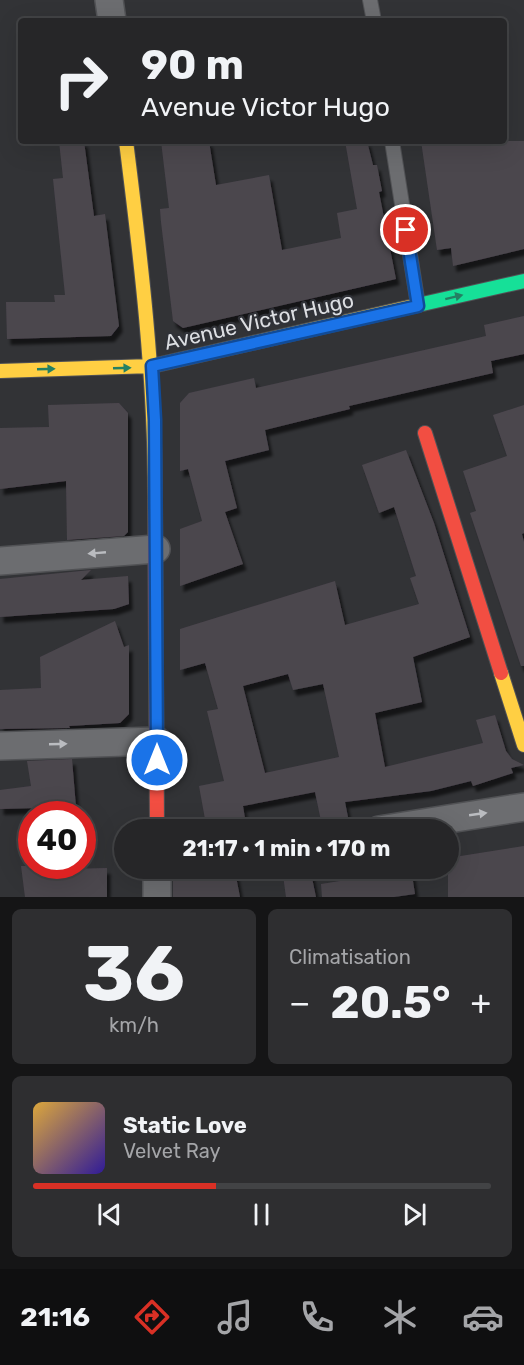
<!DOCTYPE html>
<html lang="fr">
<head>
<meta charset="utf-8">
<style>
	:root { --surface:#262628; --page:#2e2e30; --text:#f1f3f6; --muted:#a4a5a8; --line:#424345; --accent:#d93025 }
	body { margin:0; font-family:Rubik,sans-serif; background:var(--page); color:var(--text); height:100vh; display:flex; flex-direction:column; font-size:22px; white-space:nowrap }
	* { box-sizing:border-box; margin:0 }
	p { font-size:20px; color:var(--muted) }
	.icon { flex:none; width:33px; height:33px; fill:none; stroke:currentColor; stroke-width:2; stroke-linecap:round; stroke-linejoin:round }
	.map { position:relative; height:897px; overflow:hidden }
	.sheet { display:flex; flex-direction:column; gap:12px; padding:12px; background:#151516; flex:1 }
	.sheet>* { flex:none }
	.top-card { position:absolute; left:18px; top:18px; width:489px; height:126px; border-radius:6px; box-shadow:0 6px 24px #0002,0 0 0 2px var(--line); background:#262628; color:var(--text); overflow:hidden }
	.speed { position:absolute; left:18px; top:801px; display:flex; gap:12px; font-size:30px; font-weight:700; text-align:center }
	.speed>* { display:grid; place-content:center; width:78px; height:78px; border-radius:50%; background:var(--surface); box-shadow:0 6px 24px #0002,0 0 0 2px var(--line); line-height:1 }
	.speed .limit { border:9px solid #d22; background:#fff; color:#111 }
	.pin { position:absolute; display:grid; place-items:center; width:51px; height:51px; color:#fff; margin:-26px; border:3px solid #fff; border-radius:50%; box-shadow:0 2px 6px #0007 }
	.me { position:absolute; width:66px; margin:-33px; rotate:0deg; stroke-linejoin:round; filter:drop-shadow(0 0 4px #0008) }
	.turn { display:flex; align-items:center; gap:21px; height:126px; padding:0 24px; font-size:27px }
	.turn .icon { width:78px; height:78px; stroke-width:2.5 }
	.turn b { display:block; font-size:42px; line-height:51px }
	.big { font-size:45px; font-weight:700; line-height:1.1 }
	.sheet .card { flex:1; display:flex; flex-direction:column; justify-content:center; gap:9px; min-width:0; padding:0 21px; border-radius:9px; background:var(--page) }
	.sheet .dial { align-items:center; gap:0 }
	.dial b { font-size:78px; line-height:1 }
	.song { display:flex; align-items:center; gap:18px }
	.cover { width:72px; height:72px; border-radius:9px; background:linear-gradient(135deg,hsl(40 70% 55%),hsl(250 70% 35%)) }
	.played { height:6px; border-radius:3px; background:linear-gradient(90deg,var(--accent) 40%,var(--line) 40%) }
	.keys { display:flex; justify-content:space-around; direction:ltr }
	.heat { display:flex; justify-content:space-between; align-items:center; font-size:33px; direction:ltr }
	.sheet .tiles { flex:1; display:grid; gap:12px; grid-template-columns:1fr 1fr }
	.card:last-child { grid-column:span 2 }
	.trip { position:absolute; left:114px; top:819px; width:345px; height:60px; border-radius:30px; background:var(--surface); box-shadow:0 6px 24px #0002,0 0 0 2px var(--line); font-weight:700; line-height:60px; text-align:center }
	.tab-bar { display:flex; height:96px; justify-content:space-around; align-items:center; background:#0f0f10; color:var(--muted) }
	.tab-bar .icon { width:42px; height:42px }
	.tab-bar .selected { color:var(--accent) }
	.tab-bar b { font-size:27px; color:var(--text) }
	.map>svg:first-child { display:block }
</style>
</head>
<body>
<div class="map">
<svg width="524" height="897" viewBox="0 0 524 897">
	<defs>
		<filter id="shadow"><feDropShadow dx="3.5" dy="6" stdDeviation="1.5" flood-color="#0009"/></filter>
	</defs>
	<rect width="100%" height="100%" fill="#323336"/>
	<path fill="#4c464e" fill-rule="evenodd" filter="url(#shadow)" d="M 59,141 L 84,141 L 94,216 L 105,214 L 119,326 L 111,336 L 7,339 L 6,302 L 55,302 L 54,295 L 65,295 L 53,179 L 63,178 Z
		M 161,141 L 209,141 L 216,185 L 269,175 L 282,250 L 341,238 L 337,213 L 357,209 L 345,141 L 367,141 L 373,165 L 377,165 L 382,191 L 379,192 L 396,279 L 183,328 L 173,321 L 161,222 L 160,209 L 169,208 Z
		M 421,141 L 524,141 L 524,249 L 453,266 L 451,248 L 437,250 Z
		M 524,316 L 524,354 L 491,361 L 493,373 L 349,406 L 350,409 L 265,430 L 269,450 L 225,461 L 237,508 L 225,512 L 243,564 L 180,586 L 180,529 L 202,521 L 188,469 L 180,471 L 180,403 L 189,393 L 254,378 L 256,388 L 451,344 L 486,336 L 484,325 Z
		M 119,403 L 128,413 L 128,532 L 124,536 L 67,540 L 66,481 L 0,489 L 0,428 L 49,427 L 48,405 Z
		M 524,405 L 524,533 L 522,534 L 524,542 L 524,666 L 521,666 L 470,513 L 476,511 L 463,471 L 507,456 L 493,415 Z
		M 406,450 L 434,523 L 470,637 L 413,657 L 422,702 L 375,713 L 385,767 L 483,743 L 476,720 L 495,715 L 506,751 L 512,759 L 524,765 L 511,768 L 513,773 L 473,786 L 471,781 L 431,791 L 345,802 L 348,817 L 336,819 L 321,821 L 315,792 L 243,806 L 247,830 L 207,830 L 199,786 L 224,781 L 207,711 L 218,709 L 205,663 L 180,670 L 180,629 L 335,581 L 345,625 L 419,604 L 410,578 L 416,576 L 394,507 L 379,513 L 362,465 ZM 288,674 L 293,690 L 323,684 L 339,757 L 265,773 L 243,686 Z
		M 91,570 L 81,580 L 128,576 L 129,604 L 114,609 L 0,617 L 0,579 Z
		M 115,621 L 124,647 L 129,645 L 129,714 L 120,723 L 69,726 L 70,728 L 0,729 L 0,690 L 41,688 L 40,657 Z
		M 72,759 L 76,807 L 0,809 L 0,790 L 31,786 L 27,761 Z
		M 524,846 L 524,897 L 448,897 L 448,858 Z
		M 21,866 L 67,866 L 67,869 L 107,868 L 107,897 L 25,897 Z
		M 282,868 L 310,868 L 316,897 L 286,897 Z
		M 377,868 L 411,868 L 415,894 L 394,897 L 322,897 L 321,884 L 378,875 Z
		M 235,871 L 240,897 L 173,897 L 173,880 Z"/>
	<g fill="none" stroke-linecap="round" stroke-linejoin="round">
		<g stroke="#515255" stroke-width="16">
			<path id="lane" d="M 370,0 L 374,21
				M 392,141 L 418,305"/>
		</g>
		<g stroke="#515255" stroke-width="30">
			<path id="street" d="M 109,0 L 112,21
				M 0,561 L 156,549
				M 0,746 L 157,741
				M 379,830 L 524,807
				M 157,897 L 157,868"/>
		</g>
		<g stroke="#515255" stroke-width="16">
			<path id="fast" d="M 418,305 L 524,281"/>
		</g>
		<g stroke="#515255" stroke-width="16">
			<path id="slow" d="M 126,141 C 141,260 155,377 155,497
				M 0,371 L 152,366 L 418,305
				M 501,673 L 524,745"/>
		</g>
		<g stroke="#515255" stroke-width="16">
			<path id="jam" d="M 425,433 L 501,673
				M 155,497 L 157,830"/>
		</g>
		<use href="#lane" stroke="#6c6d70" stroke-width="14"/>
		<use href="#street" stroke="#6c6d70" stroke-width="27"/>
		<use href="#fast" stroke="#16e098" stroke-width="14"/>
		<use href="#slow" stroke="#ffcf43" stroke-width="14"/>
		<use href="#jam" stroke="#f24e42" stroke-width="14"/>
	</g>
	<defs><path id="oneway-solid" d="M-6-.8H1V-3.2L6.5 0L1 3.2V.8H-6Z" transform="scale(1.5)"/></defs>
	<g fill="#248063">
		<use href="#oneway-solid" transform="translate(454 297) rotate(-14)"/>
		<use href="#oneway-solid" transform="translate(122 368) rotate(-2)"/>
		<use href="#oneway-solid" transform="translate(46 369) rotate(-2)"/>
	</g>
	<g fill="#babcc0">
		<use href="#oneway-solid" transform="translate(97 553) rotate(175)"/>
		<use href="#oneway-solid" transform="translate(58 744) rotate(-2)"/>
		<use href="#oneway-solid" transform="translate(478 814) rotate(-8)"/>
	</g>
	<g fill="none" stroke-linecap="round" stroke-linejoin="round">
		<g stroke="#114b97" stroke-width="15">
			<path id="route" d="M 157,760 L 155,420 L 152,366 L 418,306 L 406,230"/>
		</g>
		<use href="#route" stroke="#1a73e8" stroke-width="10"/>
	</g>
	<g text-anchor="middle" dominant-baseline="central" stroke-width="4.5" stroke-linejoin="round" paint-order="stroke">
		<g font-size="21" fill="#dcdee2" stroke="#303238">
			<text transform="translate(259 321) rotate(-13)">Avenue Victor Hugo</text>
		</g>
	</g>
</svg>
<div class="speed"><div class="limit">40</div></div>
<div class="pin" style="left:406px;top:230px;background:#d93025"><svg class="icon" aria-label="arrive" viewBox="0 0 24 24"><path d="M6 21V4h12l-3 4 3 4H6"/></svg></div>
<svg class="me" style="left:157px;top:760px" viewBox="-20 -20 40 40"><circle r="17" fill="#1a73e8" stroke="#fff" stroke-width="3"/><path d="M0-11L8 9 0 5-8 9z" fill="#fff"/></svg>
<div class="trip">21:17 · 1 min · 170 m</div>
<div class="top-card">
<div class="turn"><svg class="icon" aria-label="right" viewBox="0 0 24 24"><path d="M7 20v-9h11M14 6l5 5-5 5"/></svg><div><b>90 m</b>Avenue Victor Hugo</div></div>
</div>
</div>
<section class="sheet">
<div class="tiles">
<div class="card dial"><b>36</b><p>km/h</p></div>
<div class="card"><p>Climatisation</p>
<div class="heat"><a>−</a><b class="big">20.5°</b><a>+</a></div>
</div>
<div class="card">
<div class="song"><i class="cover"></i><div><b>Static Love</b><p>Velvet Ray</p></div></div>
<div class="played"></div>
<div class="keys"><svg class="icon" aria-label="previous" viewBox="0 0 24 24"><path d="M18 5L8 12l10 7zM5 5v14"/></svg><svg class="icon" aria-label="pause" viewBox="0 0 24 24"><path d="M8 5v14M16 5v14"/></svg><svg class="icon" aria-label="next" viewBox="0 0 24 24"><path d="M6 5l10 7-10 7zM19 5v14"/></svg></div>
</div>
</div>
</section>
<nav class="tab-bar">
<b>21:16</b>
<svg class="icon selected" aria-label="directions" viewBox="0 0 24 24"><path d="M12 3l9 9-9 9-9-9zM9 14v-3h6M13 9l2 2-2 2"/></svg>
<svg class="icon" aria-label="music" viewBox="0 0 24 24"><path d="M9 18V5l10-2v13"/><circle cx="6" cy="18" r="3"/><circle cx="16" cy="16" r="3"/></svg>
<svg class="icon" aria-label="phone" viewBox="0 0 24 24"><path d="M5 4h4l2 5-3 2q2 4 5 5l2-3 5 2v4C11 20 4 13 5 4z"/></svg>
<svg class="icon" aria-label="climate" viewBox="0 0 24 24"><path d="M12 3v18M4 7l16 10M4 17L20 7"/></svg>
<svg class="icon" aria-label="car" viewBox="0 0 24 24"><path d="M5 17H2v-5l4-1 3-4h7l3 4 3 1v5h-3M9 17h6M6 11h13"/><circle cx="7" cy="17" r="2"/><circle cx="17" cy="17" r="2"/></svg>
</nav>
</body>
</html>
